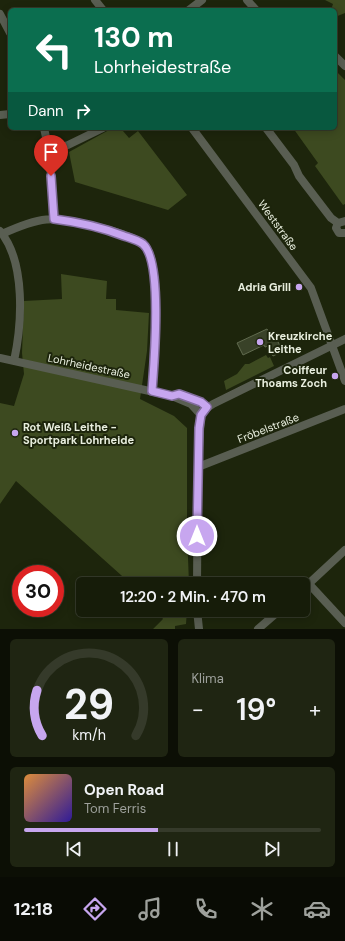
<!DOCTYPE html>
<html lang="de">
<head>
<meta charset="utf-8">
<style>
	:root { --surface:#161c09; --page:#1f2512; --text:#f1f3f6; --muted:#9ea19c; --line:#353a2a; --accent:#c7a6ef }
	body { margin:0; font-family:"DM Sans",sans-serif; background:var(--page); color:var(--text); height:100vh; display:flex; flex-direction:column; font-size:15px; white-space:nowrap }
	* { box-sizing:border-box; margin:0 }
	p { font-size:13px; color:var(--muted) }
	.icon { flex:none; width:22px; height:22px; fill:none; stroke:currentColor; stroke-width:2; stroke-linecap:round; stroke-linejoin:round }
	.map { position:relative; height:629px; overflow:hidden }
	.details { display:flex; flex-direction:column; gap:10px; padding:10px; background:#0c0f05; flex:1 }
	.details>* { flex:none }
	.top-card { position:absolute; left:8px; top:8px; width:329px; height:122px; border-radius:6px; box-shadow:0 2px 10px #0003,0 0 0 1px var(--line); background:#0b6e4f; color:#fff; overflow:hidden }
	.speed { position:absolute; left:12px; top:565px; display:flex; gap:8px; font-size:20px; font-weight:700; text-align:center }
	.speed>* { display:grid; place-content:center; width:52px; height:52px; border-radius:50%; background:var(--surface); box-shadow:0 2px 10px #0003,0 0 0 1px var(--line); line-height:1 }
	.speed .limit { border:6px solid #d22; background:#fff; color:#111 }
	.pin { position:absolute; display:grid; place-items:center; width:34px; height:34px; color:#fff; margin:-41px -17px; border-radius:50% 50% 50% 0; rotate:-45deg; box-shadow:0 0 4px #0007 }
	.pin .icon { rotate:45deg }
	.me { position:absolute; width:44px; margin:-22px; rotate:0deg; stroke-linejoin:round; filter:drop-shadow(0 0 3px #0008) }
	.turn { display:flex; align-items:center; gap:14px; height:84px; padding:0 20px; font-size:18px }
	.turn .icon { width:52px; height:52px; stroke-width:2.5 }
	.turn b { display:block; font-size:28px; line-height:34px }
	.then { display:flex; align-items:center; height:38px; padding:0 20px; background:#0003; gap:8px; font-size:15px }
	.big { font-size:30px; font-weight:600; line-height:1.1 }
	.details .tile { flex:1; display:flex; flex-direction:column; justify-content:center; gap:6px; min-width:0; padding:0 14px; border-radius:6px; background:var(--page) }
	.details .dial { align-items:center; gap:0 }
	.dial svg { height:104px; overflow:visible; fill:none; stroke:var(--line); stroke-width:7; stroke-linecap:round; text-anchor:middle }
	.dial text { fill:var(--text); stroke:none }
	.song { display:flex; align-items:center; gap:12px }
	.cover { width:48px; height:48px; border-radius:6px; background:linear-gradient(135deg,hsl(30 70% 55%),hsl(250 70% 35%)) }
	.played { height:4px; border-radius:2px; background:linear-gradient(90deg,var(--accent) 45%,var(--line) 45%) }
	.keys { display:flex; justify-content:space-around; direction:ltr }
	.heat { display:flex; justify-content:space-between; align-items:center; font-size:22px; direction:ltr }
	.details .tiles { flex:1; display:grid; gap:10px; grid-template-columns:1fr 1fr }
	.tile:last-child { grid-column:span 2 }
	.trip { position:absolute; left:76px; top:577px; width:234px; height:40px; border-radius:6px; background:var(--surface); box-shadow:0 2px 10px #0003,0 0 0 1px var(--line); font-weight:600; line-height:40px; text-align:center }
	.menu { display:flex; height:64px; justify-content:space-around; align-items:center; background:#090b04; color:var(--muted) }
	.menu .icon { width:28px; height:28px }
	.menu .active { color:var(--accent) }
	.menu b { font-size:18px; color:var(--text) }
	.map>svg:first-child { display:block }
</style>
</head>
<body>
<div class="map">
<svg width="345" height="629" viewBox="0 0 345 629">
	<rect width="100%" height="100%" fill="#1d250c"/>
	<path fill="#3d4a20" d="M 325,0 L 345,0 L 345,13 L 335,17 L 335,10 L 331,10 L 333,4 Z
		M 335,70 L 345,80 L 345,204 L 343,205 L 315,166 L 318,163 L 293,128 L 335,128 Z
		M 109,130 L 123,131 L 129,138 L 138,131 L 187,195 L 168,210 L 75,182 L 69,152 Z
		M 61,274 L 107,281 L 106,299 L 116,299 L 116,310 L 149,313 L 147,351 L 140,399 L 174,416 L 187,428 L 187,531 L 189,584 L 131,584 L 16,481 L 0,504 L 0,403 L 14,406 L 24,374 L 22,353 L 24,301 L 62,299 Z
		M 266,355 L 268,358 L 270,357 L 274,366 L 226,390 L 224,381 L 237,374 L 245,364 L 249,364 Z
		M 157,610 L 187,610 L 186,624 L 175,626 L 175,629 L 153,629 L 163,619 Z"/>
	<path fill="#394228" stroke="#616b4f" d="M 267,329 L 270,334 L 273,333 L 283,351 L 273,356 L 268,346 L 265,347 L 264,345 L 243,355 L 237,343 Z"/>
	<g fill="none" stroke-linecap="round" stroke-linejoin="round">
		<path stroke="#595e52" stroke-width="8" d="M 95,0 L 103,10
			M 247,0 L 256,10
			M 189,10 L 202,0
			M 0,14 L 10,33
			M 335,56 L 345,66
			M 0,115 L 10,114
			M 44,128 L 49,151 L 54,219
			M 192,128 L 311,288 L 345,381
			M 266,128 L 294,165 L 299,176 L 305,184 L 331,218 L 338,223
			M 49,151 L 68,145 L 103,128
			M 345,221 L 338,223 L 336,228 L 339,233 L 345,233
			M 0,231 C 26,262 22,324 14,361
			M 2,234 C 39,217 53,215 93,226 C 106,229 138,237 146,247 C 162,267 154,363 152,391
			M 0,358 L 172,396 L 191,404 L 201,415
			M 179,394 L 201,402 L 207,407
			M 198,467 L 345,409
			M 197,584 L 198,464 L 201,415 L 204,410 L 213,404 L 345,339
			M 309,584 L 345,623
			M 303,589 L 345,550
			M 197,610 L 199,629
			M 258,629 L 280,610"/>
	</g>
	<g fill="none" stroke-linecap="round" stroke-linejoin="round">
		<g stroke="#816c9b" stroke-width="10">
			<path id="route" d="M 51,176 L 54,219 C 78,222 101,227 124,236 C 130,238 138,240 143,244 C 163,261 154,364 152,391 L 172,396 L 179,394 L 201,402 L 207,407 L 201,415 L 199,428 L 197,536"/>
		</g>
		<use href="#route" stroke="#c7a6ef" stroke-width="7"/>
	</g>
	<g fill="#c7a6ef" stroke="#1d250c" stroke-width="1.5">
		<circle cx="299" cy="287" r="4"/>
		<circle cx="260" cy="342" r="4"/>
		<circle cx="335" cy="376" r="4"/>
		<circle cx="15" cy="433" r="4"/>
	</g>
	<g text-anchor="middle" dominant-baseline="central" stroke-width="4" stroke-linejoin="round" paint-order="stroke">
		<g font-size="11" fill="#e8eede" stroke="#1d250c">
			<text transform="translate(278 225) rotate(54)">Weststraße</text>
			<text transform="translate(89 366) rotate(12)">Lohrheidestraße</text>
			<text transform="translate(268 428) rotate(-21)">Fröbelstraße</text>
		</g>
		<g font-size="11" font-weight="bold" fill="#e8eede" stroke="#1d250c" text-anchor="end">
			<text x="291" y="287">Adria Grill</text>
			<text x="268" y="336" text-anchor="start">Kreuzkirche<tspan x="268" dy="13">Leithe</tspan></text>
			<text x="327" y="370">Coiffeur<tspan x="327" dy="13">Thoams Zoch</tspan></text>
			<text x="23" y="427" text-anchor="start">Rot Weiß Leithe -<tspan x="23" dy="13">Sportpark Lohrheide</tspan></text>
		</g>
	</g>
</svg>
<div class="speed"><div class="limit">30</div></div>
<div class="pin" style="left:51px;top:176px;background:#d93025"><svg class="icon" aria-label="arrive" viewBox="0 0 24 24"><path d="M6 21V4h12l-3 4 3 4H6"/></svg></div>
<svg class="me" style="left:197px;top:536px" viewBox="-20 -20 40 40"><circle r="17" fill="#c7a6ef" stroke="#fff" stroke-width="3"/><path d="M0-11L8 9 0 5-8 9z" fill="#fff"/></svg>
<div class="trip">12:20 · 2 Min. · 470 m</div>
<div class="top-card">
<div class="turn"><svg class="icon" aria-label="left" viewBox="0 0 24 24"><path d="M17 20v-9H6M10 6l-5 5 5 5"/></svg><div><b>130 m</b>Lohrheidestraße</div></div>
<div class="then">Dann<svg class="icon" aria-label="right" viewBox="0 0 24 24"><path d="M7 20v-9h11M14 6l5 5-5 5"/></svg></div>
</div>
</div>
<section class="details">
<div class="tiles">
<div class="tile dial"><svg viewBox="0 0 100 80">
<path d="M14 69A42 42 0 1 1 86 69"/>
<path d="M14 69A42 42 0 0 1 10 34" stroke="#c7a6ef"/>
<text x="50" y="56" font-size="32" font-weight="700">29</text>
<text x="50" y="72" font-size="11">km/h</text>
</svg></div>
<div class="tile"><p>Klima</p>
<div class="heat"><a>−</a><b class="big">19°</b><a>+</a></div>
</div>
<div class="tile">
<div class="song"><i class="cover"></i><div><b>Open Road</b><p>Tom Ferris</p></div></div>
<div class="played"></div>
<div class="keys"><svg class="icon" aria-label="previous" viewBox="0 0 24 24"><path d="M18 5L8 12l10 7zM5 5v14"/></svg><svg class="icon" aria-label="pause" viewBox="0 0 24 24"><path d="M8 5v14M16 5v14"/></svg><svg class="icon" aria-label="next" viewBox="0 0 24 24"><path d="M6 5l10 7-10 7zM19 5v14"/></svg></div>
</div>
</div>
</section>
<nav class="menu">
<b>12:18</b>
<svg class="icon active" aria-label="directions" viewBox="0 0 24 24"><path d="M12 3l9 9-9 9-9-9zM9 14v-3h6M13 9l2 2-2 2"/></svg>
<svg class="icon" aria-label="music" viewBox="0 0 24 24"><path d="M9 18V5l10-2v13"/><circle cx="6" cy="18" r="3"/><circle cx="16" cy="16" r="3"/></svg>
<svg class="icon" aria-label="phone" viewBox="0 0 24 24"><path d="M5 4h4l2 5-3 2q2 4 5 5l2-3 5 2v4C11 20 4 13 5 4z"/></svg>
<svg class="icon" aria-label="climate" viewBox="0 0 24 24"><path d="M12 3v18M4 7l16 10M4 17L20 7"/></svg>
<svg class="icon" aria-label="car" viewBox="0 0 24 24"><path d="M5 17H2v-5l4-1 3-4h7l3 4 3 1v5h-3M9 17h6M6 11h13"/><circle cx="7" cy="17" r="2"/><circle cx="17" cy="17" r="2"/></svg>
</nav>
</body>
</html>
